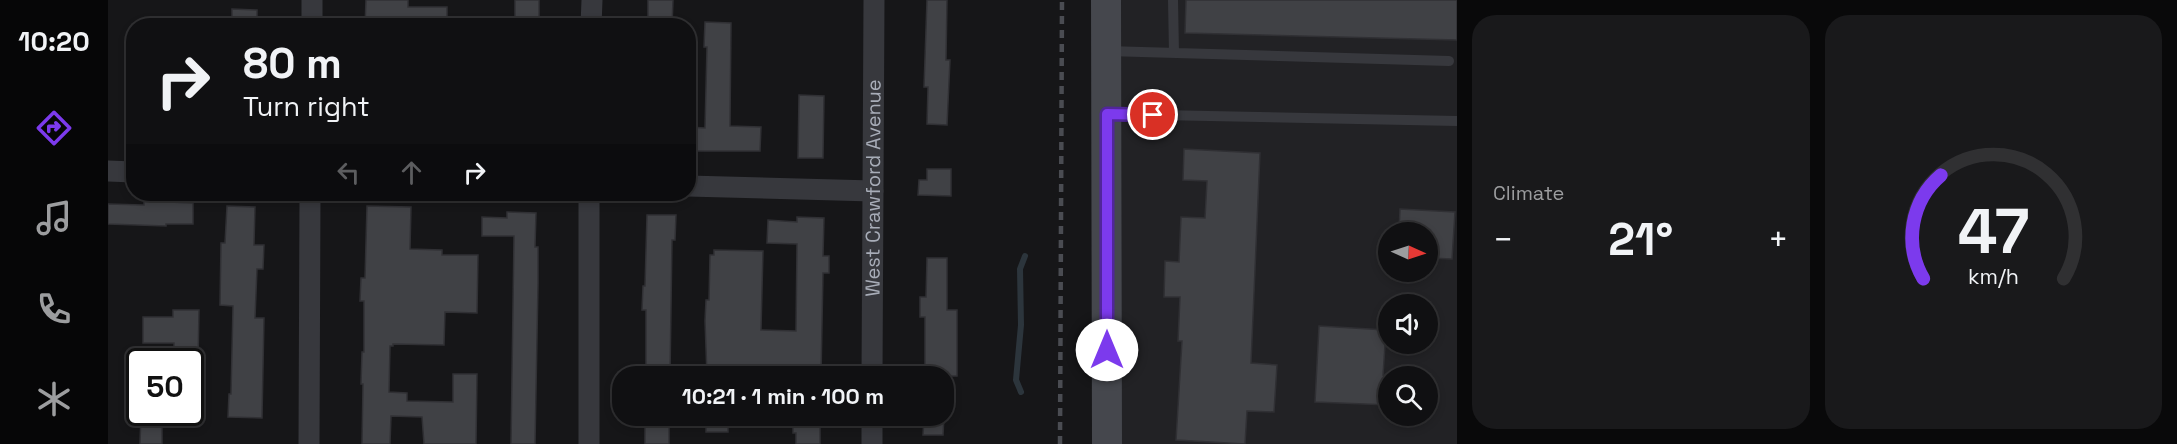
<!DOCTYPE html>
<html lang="en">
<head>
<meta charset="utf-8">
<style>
	:root { --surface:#101012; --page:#19191b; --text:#f1f3f6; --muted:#9c9d9f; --line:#303032; --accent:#7c3aed }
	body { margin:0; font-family:"Space Grotesk",sans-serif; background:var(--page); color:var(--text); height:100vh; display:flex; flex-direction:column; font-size:22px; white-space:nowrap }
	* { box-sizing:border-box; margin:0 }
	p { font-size:20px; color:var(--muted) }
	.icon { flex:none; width:33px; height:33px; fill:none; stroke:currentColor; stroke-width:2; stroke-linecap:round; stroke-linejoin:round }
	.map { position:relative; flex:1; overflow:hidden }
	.drawer { display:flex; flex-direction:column; gap:15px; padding:15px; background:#09090a; width:720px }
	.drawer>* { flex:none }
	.guide { position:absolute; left:18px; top:18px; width:570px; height:183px; border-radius:24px; box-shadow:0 3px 9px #0003,0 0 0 2px var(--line); background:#101012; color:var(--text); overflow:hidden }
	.needle { width:39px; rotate:93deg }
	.controls { position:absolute; left:1270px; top:222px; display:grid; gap:12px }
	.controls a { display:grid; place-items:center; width:60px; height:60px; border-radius:50%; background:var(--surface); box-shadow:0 3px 9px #0003,0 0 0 2px var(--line); font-size:30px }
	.speed { position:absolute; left:18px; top:348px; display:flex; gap:12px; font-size:30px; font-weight:700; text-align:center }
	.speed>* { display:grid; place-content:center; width:78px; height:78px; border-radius:50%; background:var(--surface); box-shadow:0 3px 9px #0003,0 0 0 2px var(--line); line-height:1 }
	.speed .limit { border:3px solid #111; border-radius:9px; background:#fff; color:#111 }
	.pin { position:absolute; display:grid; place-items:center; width:51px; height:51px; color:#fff; margin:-26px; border:3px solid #fff; border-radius:50%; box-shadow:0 2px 6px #0007 }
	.me { position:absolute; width:66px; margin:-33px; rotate:0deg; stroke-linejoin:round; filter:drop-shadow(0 0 4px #0008) }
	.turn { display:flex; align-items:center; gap:21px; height:126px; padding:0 18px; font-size:27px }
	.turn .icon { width:78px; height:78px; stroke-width:2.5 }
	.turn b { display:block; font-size:42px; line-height:51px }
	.lanes { display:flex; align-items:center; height:57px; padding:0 18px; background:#0003; justify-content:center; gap:30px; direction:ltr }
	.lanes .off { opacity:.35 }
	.big { font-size:45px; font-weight:700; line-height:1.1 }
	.drawer .tile { flex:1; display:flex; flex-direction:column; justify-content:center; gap:9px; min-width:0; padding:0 21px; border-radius:24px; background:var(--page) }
	.drawer .dial { align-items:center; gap:0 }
	.dial svg { height:156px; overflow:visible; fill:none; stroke:var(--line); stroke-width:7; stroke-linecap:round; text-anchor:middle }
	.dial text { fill:var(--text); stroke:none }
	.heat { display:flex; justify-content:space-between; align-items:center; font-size:33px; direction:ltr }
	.drawer .tiles { flex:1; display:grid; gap:15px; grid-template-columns:repeat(2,1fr) }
	.trip { position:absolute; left:504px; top:366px; width:342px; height:60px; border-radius:24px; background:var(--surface); box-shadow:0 3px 9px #0003,0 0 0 2px var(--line); font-weight:700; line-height:60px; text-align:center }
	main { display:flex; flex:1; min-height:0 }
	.dock { display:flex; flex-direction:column; width:108px; justify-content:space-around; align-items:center; background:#060607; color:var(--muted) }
	.dock .icon { width:42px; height:42px }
	.dock .current { color:var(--accent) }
	.dock b { font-size:27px; color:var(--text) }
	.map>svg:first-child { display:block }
</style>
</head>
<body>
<main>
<nav class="dock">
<b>10:20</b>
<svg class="icon current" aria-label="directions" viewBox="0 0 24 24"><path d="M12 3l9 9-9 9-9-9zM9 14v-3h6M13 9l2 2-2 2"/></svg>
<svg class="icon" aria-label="music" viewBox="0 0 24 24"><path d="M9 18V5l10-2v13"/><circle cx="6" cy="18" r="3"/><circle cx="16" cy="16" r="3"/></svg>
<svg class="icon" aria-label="phone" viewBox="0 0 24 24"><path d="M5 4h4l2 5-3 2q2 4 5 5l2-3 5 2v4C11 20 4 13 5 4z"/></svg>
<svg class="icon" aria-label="climate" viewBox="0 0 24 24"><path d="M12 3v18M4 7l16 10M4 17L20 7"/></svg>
</nav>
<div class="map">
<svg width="1349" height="444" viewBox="0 0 1349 444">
	<rect width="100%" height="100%" fill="#161618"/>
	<path fill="#222225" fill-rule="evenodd" d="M 998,0 L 1349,0 L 1349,444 L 999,444 ZM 1281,232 L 1320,232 L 1320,272 L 1281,272 ZM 1281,304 L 1320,304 L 1320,344 L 1281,344 ZM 1281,376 L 1320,376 L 1320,416 L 1281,416 Z"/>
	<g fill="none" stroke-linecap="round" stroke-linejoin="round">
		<path stroke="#2c353c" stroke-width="6" d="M 913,392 L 908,380 L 913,325 L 912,269 L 917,256"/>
	</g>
	<path fill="#404145" stroke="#303034" stroke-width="1.5" d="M 258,0 L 300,0 L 300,7 L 339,7 L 339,26 L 257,26 Z
		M 407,0 L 431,0 L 431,26 L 407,26 Z
		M 540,0 L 565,0 L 564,26 L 540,26 Z
		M 819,0 L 839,0 L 838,60 L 842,60 L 839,125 L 819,124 L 820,87 L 816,87 Z
		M 1078,0 L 1349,0 L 1349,40 L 1077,33 Z
		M 124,9 L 149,10 L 149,26 L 124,26 Z
		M 597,22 L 623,23 L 622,126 L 653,127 L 652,151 L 580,151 L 580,127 L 597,128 L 599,47 L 596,47 Z
		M 691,95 L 716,96 L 715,158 L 690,158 Z
		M 1076,149 L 1152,153 L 1143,363 L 1169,365 L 1166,412 L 1139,411 L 1137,444 L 1068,440 L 1074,341 L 1070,341 L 1072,297 L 1056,297 L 1057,261 L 1071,262 L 1073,217 L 1097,218 L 1099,181 L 1075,180 Z
		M 819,169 L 843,169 L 843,196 L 810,195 L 811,180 L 819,180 Z
		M 36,201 L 85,203 L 85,224 L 58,224 L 58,226 L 0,224 L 0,204 L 36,205 Z
		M 119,206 L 147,207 L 146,245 L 156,245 L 155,269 L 149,269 L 147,318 L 156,318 L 154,418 L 120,417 L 121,394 L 123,394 L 125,306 L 112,305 L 113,243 L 117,243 Z
		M 259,206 L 303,207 L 302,249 L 334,250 L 334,255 L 370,255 L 369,313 L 337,312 L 336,345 L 285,344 L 285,346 L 282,346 L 281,392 L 299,393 L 299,401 L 345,402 L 345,374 L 369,374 L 368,444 L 316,444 L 314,417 L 283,416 L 282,444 L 254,444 L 255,384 L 253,384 L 254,352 L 256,352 L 256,301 L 252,301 L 253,278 L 257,278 Z
		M 1292,209 L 1347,212 L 1344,259 L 1320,258 L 1320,232 L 1291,232 Z
		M 399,212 L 428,213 L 427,247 L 430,247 L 430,284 L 427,444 L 403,444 L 406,236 L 374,236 L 374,217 L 399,218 Z
		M 539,215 L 568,215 L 567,240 L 564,240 L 562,376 L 538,376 L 538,310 L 534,310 L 535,286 L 537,286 Z
		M 689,217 L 716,218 L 715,256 L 721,256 L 721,273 L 715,273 L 713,376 L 670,376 L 670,375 L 621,372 L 621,376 L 599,376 L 597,321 L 598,300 L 601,300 L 602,255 L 606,255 L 606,250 L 655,251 L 653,330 L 688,331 L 689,244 L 659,243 L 660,220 L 689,222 Z
		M 819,258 L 839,258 L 839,310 L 849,310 L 849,376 L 817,376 L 817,317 L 812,317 L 812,297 L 818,297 Z
		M 65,310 L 91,310 L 90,362 L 66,362 L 66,343 L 35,343 L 35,317 L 65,317 Z
		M 1211,326 L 1278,330 L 1275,375 L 1281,376 L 1281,405 L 1207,402 Z
		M 33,412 L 54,412 L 54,444 L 32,444 Z
		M 537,416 L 561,416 L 561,444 L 537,444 Z
		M 598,416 L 620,416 L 620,432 L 598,432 Z
		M 685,416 L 712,416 L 712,444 L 688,444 L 688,433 L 685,433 Z
		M 816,416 L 836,416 L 835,435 L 815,435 Z"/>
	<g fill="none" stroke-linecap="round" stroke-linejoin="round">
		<path stroke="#37383d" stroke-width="10" d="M 1065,0 L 1066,53
			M 999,51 L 1341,61
			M 1001,114 L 1349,121"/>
		<g stroke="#37383d" stroke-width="21">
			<path d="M 204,26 L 204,0"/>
			<path d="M 483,26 L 484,0"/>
			<path d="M 0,171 L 26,172"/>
			<path d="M 580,186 L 765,191"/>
			<path id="s1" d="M 764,376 L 766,0"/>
			<path d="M 201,444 L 202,194"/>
			<path d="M 481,444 L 481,194"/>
			<path d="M 764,444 L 764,416"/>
		</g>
		<path stroke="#45474d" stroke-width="30" d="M 998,0 L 999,444"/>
		<path stroke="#4a4c52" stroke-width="4.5" stroke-dasharray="8 6" stroke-linecap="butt" d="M 952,444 L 954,0"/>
	</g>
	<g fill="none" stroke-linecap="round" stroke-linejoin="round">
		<g stroke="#51269a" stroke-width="15">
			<path id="route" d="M 999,350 L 999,114 L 1045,115"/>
		</g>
		<use href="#route" stroke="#7c3aed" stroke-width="10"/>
	</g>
	<g text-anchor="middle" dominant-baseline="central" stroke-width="6" stroke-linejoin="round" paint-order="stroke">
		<g font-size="20" fill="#a8adb8" stroke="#111113">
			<text stroke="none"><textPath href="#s1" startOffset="188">West Crawford Avenue</textPath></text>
		</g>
	</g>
</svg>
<div class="controls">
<a><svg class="needle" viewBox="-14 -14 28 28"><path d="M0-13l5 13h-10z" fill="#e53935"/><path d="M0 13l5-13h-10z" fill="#9c9d9f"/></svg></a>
<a><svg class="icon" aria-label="sound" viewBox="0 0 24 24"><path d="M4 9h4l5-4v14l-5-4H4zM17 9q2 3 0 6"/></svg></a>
<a><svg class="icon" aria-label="search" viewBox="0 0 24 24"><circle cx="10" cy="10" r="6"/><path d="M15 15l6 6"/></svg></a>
</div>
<div class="speed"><div class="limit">50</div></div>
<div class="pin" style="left:1045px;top:115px;background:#d93025"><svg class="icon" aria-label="arrive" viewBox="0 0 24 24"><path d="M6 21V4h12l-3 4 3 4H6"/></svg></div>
<svg class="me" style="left:999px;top:350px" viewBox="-20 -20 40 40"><circle r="19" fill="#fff"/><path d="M0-13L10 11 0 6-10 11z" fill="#7c3aed"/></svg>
<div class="trip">10:21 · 1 min · 100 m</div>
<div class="guide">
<div class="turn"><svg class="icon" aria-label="right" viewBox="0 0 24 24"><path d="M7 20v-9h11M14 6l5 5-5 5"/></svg><div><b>80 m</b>Turn right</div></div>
<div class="lanes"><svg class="icon off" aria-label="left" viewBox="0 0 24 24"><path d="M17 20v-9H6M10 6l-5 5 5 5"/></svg><svg class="icon off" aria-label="ahead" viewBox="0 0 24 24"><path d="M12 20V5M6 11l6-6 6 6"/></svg><svg class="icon" aria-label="right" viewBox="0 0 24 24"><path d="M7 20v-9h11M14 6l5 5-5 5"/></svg></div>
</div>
</div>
<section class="drawer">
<div class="tiles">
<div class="tile"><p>Climate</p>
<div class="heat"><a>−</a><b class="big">21°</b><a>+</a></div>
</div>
<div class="tile dial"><svg viewBox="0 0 100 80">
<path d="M14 69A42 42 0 1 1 86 69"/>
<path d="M14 69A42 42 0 0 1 23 16" stroke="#7c3aed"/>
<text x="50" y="56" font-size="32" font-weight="700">47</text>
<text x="50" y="72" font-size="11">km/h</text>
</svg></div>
</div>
</section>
</main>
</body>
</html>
